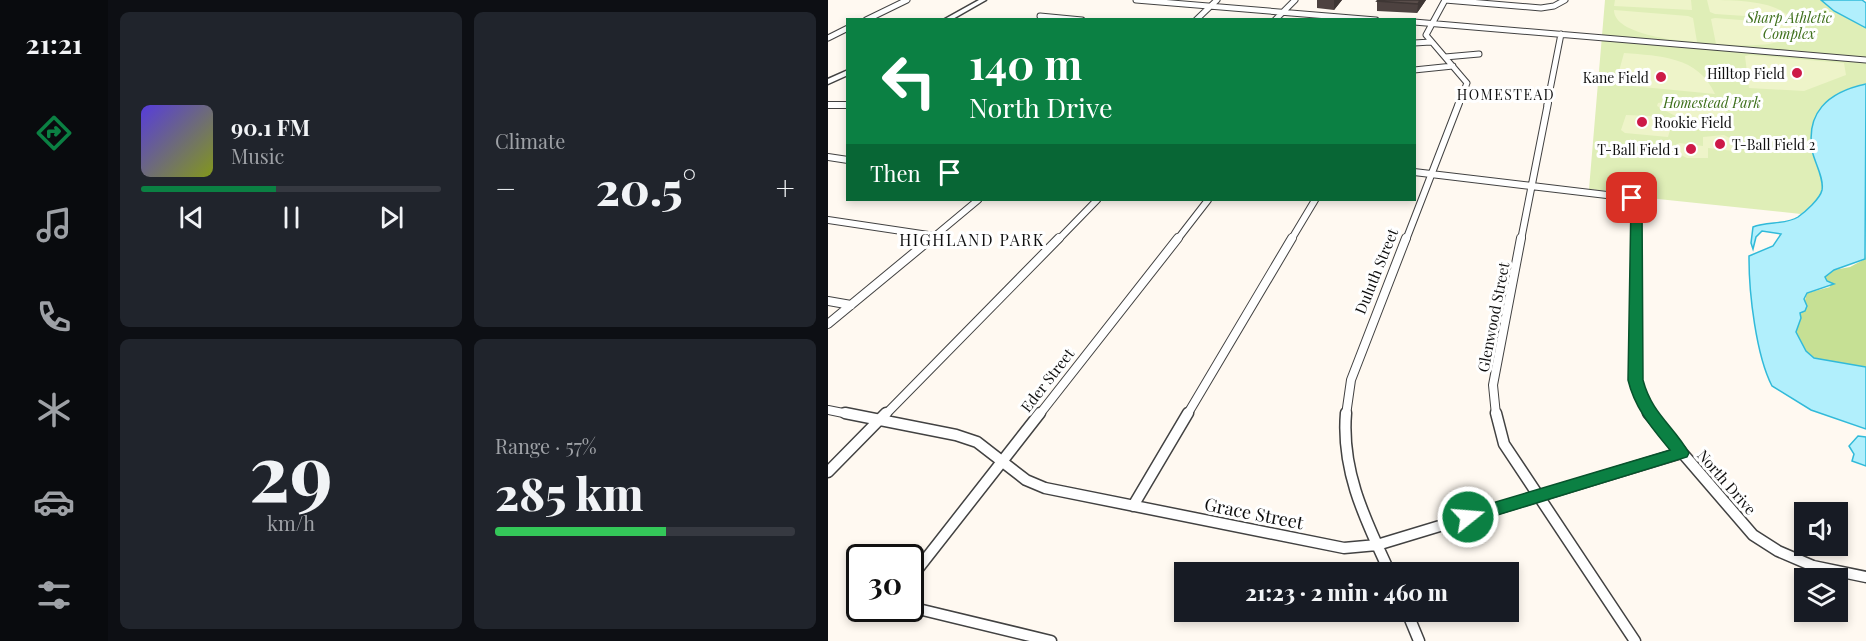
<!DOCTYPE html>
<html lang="en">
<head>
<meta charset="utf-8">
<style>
	:root { --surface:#171b24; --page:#20242c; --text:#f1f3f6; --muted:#9ea1a6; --line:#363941; --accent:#0b8043 }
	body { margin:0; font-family:"Playfair Display",serif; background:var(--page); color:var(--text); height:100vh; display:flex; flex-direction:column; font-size:22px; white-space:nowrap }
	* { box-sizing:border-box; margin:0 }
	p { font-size:20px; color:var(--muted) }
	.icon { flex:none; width:33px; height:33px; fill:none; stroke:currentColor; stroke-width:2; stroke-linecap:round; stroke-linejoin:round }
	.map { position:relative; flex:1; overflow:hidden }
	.details { display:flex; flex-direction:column; gap:12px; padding:12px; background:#0d0f14; width:720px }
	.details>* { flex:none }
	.banner { position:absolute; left:18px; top:18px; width:570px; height:183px; border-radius:0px; box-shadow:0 3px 9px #0003; background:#0b8043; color:#fff; overflow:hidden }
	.buttons { position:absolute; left:966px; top:502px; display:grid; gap:12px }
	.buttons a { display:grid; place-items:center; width:54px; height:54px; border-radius:0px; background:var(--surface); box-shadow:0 3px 9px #0003; font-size:30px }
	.speed { position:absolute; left:18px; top:544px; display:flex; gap:12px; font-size:30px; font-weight:700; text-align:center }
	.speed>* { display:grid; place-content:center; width:78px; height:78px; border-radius:50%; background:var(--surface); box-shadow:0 3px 9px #0003; line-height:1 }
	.speed .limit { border:3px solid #111; border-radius:9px; background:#fff; color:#111 }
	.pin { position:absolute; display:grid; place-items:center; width:51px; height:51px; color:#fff; margin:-26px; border-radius:12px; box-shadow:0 3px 9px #0006 }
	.me { position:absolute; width:66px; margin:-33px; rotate:73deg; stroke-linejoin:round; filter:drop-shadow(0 0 4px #0008) }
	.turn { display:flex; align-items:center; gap:21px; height:126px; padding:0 24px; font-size:27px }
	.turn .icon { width:78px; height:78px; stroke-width:2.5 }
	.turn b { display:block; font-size:42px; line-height:51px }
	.then { display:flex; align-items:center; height:57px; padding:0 24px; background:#0003; gap:12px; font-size:22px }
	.big { font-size:45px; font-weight:800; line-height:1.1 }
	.details .tile { flex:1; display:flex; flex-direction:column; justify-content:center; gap:9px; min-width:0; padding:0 21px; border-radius:9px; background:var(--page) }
	.details .dial { align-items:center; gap:0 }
	.dial b { font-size:78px; line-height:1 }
	.song { display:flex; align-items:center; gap:18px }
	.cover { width:72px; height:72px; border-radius:9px; background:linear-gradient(135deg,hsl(250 70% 55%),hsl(70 70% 35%)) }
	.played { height:6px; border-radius:3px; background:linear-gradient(90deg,var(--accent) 45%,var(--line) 45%) }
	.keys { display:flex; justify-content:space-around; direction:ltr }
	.heat { display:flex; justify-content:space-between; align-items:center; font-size:33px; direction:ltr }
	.charge { height:9px; border-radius:4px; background:linear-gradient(90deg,#34c759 57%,var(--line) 0) }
	.details .tiles { flex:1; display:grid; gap:12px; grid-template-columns:repeat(2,1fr) }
	.trip { position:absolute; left:346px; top:562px; width:345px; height:60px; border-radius:0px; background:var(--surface); box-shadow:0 3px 9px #0003; font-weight:800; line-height:60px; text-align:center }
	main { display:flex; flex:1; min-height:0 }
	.tabs { display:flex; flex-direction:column; width:108px; justify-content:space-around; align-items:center; background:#090b0e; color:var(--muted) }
	.tabs .icon { width:42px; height:42px }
	.tabs .on { color:var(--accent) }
	.tabs b { font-size:27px; color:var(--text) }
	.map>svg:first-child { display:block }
</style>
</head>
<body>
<main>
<nav class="tabs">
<b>21:21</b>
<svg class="icon on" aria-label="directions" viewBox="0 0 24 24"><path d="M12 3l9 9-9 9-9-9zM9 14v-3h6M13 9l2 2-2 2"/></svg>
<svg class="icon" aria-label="music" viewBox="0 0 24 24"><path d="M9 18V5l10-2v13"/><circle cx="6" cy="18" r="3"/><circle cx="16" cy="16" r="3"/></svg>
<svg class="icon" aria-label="phone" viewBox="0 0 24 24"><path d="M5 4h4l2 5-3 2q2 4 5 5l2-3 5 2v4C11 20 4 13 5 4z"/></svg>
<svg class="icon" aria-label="climate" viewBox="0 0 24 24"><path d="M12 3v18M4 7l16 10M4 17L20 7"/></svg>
<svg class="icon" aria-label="car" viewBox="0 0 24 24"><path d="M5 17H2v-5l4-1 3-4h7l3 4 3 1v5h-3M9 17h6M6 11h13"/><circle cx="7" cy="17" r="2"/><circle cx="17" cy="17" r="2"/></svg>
<svg class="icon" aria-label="filters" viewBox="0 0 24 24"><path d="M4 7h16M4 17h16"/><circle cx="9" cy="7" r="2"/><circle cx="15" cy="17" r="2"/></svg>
</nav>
<section class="details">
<div class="tiles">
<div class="tile">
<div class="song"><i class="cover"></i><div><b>90.1 FM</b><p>Music</p></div></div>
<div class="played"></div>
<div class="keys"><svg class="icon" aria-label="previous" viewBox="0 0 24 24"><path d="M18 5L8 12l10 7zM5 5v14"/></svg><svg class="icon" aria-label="pause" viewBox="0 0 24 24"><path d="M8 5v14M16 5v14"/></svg><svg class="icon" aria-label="next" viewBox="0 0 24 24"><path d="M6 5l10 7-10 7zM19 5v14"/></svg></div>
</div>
<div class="tile"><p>Climate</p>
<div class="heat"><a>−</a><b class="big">20.5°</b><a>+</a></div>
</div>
<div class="tile dial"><b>29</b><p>km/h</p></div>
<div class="tile"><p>Range · 57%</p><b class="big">285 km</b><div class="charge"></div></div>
</div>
</section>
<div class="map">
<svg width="1038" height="641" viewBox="0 0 1038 641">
	<rect width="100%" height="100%" fill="#fff9f1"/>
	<path fill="#dfeeb7" d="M 777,0 L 993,0 L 1006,11 L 1038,28 L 1038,84 C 998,91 976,117 986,157 C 988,167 996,179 994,189 C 992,199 980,208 973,214 L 811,197 L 800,193 L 761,189 Z"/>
	<path fill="#c6e094" d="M 1038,253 L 1038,367 L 986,358 L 978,351 L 968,332 L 979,293 L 1002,287 L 997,276 L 1006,270 L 1022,267 L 1037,259 Z"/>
	<path fill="#eef4c9" d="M 787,0 L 863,0 L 864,10 L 786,6 Z
		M 879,0 C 904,0 950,0 963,19 L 887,14 L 882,12 Z
		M 786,10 L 860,16 L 865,18 L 869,42 C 851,41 786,35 786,10 Z
		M 887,18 L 967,24 L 968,31 C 956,50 908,45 888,44 L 883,19 Z
		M 796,53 C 832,56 870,56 887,94 L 794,85 L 788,82 Z
		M 921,55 L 1016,63 L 1018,75 L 976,91 L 921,88 L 917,56 Z
		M 878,95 L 894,103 L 900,115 C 889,142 847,116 829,106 L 830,103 Z
		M 798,115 L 822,116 L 843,127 L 840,137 L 797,133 L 793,130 Z
		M 896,135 L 911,143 L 906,151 L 880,148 L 880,158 L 859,158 L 845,151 L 851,143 L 875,146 L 875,137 Z"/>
	<path fill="#b1effc" stroke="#31bad9" stroke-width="1.5" d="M 993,0 L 1034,0 L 1038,3 L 1038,28 L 1006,11 Z
		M 1038,84 L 1037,259 L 1006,270 L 997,277 L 999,281 L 1006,284 L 979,293 L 976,299 L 979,306 L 977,311 L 972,313 L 973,318 L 968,332 L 978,351 L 986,358 L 1038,367 L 1038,429 L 983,410 L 944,386 C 928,355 921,293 921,259 L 921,256 L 945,246 L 953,234 L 934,231 L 928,237 L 925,249 L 923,243 L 925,227 C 938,221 958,225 970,217 C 977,212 992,199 994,190 C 996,179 988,165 985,154 C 976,113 1000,92 1038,84 Z
		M 1030,436 L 1038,437 L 1038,466 L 1024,461 L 1026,454 L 1021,446 Z"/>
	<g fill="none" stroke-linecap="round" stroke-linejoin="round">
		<g stroke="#424242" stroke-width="7">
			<path id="minor-far3" d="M 308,0 L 548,20
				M 617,0 L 713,8 L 726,6 L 737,0
				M 617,0 L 598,35 L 639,83 L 630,105
				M 212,16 L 254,20
				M 38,20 L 79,0
				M 368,20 L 389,0
				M 447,20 L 467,0
				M 586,22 L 1038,60
				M 0,38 L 20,28
				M 586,43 L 603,42
				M 617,57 L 651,54
				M 586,70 L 625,66
				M 719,105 L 733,34"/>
		</g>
		<g stroke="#424242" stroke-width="8">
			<path id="minor-far2" d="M 0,105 L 20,105
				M 0,157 L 20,160
				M 586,172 L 804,198 L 808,201 L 808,240
				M 0,220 L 107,236
				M 102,240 L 150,200
				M 230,240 L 269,200
				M 349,240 L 380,200
				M 463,240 L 487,200
				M 578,240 L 631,103
				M 693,240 L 720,103"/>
		</g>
		<g stroke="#424242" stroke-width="10">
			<path id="minor-far1" d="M 808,238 L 808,380 L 812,398 L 821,415
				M 0,301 L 23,305
				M 0,324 L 104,238
				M 0,410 L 25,415
				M 57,415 L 231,238
				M 211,415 L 350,238
				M 359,415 L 464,238
				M 518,415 L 523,380 L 578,238
				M 668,415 L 665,385 L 693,238"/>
		</g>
		<g stroke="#424242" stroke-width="13">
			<path id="minor" d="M 17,413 L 128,435 L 149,442 L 198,480 L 217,488 L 516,548 L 549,545 L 853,453
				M 518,413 C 513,472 538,521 562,573
				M 668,413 L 676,444 L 807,641
				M 820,413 L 925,535 L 950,551 L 985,566 L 1038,577
				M 0,472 L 58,413
				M 305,506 L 360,413
				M 82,579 L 212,413
				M 82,607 L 223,641
				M 579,612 L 591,641"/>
		</g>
		<g stroke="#424242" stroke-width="3">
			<path id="tertiary" d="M 151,0 L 158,0 L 123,20 L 115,20 Z
				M 20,70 L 20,75 L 0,84 L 0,79 Z"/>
		</g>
		<use href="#minor-far3" stroke="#fff" stroke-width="5"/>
		<use href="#minor-far2" stroke="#fff" stroke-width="6"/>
		<use href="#minor-far1" stroke="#fff" stroke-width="8"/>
		<use href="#minor" stroke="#fff" stroke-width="10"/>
		<use href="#tertiary" fill="#fff" fill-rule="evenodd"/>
	</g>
	<path fill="#4d4240" d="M 489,0 L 514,0 L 506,10 L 489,8 Z
		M 550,0 L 598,0 L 589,13 L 549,11 L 549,1 Z"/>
	<path fill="#3e3634" d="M 506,0 L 514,0 L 506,10 Z
		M 592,0 L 598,0 L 589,13 L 590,4 Z"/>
	<path fill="#594d4a" stroke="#3e3634" stroke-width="1.5" d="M 550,0 L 592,0 L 590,4 L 549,1 Z"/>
	<path fill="#0b8043" stroke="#07532c" stroke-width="1.5" d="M 801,195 L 808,195 L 814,201 L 815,380 C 824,414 845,425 861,453 L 859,457 L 640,524 L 634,522 L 632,517 L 634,512 L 842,450 C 824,428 807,409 800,380 L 803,202 L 799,198 Z"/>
	<g fill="#cd1a48" stroke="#fff" stroke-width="2">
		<circle cx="969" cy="73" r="6"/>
		<circle cx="833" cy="77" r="6"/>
		<circle cx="814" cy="122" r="6"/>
		<circle cx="892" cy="144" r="6"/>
		<circle cx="863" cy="149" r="6"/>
	</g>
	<g text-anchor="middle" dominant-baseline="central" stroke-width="6" stroke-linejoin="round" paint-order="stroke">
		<g font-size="14" font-style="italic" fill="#3c6e19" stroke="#fff">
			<text x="961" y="17">Sharp Athletic<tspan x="961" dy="16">Complex</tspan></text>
			<text x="884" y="102">Homestead Park</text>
		</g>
		<g font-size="14" fill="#0f0f0f" stroke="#fff" text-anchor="end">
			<text x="957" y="73">Hilltop Field</text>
			<text x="821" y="77">Kane Field</text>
			<text x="826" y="122" text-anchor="start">Rookie Field</text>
			<text x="904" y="144" text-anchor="start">T-Ball Field 2</text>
			<text x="851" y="149">T-Ball Field 1</text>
		</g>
		<g font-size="14" letter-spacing="1.5" fill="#0f0f0f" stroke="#fff">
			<text x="678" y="94">HOMESTEAD</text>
		</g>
		<g font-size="15" fill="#0f0f0f" stroke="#fff">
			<text transform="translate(548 271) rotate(-68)">Duluth Street</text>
			<text transform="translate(665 317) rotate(-79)">Glenwood Street</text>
			<text transform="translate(219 380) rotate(-52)">Eder Street</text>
			<text transform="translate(899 482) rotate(49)">North Drive</text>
		</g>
		<g font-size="16" letter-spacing="1.5" fill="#0f0f0f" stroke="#fff">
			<text x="144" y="239">HIGHLAND PARK</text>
		</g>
		<g font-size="18" fill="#0f0f0f" stroke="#fff">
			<text transform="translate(426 513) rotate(11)">Grace Street</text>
		</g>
	</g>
</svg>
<div class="buttons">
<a><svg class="icon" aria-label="sound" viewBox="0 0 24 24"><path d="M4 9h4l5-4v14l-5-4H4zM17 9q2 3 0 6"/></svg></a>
<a><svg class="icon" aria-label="layers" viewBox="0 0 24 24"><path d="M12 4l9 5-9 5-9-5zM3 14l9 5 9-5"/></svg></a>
</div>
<div class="speed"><div class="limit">30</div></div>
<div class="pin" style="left:804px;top:198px;background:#d93025"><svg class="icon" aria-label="arrive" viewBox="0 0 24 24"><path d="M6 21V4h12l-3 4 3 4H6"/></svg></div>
<svg class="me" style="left:640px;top:517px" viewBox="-20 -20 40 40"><circle r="17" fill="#0b8043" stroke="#fff" stroke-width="3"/><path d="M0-11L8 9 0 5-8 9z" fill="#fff"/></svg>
<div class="trip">21:23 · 2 min · 460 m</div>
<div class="banner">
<div class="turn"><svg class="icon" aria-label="left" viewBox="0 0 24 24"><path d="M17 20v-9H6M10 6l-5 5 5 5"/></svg><div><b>140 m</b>North Drive</div></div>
<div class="then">Then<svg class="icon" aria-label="arrive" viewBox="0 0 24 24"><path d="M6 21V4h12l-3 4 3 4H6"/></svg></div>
</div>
</div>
</main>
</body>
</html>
